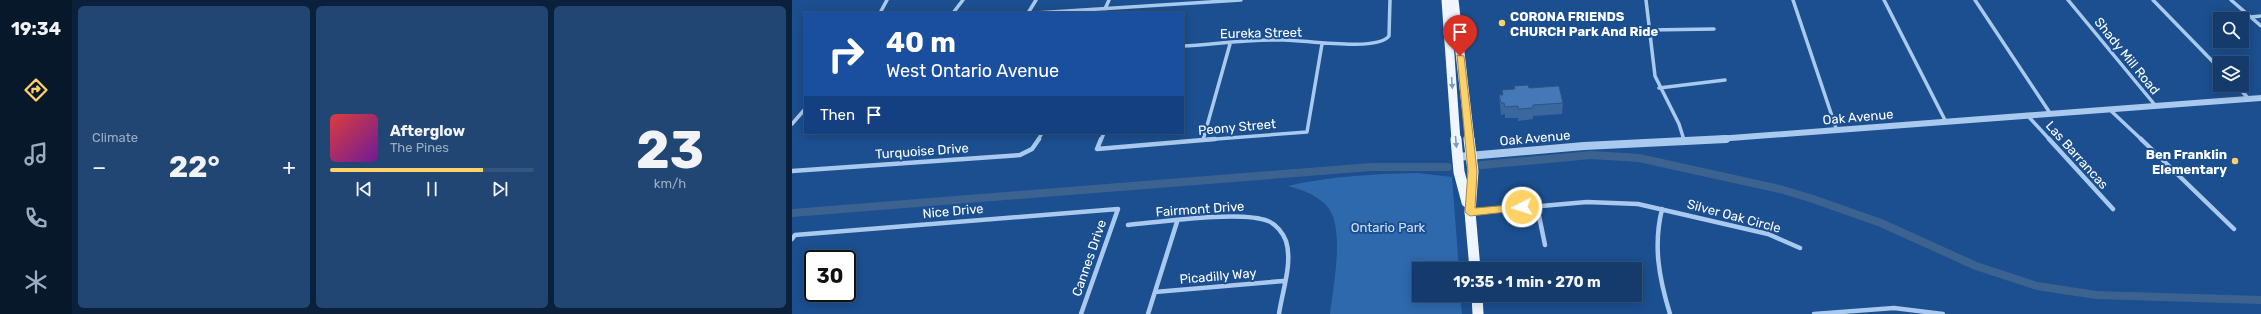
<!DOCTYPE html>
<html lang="en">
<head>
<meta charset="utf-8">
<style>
	:root { --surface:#143b6b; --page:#214673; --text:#f1f3f6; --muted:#9dadc1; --line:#33557e; --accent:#ffd166 }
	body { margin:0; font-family:Rubik,sans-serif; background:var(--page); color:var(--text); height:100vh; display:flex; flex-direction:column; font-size:15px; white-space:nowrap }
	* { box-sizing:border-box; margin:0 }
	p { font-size:13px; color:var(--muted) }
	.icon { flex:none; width:22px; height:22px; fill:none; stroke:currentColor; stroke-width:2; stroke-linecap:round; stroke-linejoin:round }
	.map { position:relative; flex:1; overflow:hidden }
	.details { display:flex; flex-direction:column; gap:6px; padding:6px; background:#0b203b; width:720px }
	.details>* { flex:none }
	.banner { position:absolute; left:12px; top:12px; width:380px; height:122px; border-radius:0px; box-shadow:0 2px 10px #0003,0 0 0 1px var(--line); background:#1a4fa0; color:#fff; overflow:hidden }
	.tools { position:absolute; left:1421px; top:12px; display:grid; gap:8px }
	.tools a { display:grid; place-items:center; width:36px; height:36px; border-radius:0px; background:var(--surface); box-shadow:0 2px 10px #0003,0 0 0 1px var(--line); font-size:20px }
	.speed { position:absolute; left:12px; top:250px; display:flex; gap:8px; font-size:20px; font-weight:700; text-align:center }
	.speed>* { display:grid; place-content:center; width:52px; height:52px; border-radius:50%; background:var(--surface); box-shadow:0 2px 10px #0003,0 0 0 1px var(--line); line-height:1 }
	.speed .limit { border:2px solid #111; border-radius:6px; background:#fff; color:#111 }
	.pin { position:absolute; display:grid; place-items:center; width:34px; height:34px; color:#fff; margin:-41px -17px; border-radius:50% 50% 50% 0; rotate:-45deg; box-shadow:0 0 4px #0007 }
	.pin .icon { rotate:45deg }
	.me { position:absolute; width:44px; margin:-22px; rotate:265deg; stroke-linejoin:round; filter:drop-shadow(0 0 3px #0008) }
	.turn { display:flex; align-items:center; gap:14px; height:84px; padding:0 16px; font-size:18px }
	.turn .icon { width:52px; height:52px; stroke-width:2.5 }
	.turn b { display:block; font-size:28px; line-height:34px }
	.then { display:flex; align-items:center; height:38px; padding:0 16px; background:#0003; gap:8px; font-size:15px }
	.big { font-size:30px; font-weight:700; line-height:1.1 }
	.details .tile { flex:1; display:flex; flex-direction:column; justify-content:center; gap:6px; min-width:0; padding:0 14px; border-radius:6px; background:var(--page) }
	.details .dial { align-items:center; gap:0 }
	.dial b { font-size:52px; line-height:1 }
	.song { display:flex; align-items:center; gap:12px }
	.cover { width:48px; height:48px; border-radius:6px; background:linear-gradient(135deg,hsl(0 70% 55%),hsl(280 70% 35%)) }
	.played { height:4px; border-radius:2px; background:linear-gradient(90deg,var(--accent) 75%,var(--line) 75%) }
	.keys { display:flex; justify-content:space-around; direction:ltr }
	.heat { display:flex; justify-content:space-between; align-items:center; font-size:22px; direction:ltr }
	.details .tiles { flex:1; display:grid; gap:6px; grid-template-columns:repeat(3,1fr) }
	.trip { position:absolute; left:620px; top:262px; width:230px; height:40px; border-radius:0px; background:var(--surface); box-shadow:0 2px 10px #0003,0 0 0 1px var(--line); font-weight:700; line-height:40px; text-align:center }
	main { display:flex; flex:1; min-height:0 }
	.tabs { display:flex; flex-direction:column; width:72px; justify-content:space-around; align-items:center; background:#08182b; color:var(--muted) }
	.tabs .icon { width:28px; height:28px }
	.tabs .on { color:var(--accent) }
	.tabs b { font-size:18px; color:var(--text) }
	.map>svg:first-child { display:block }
</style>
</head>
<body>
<main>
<nav class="tabs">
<b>19:34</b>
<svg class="icon on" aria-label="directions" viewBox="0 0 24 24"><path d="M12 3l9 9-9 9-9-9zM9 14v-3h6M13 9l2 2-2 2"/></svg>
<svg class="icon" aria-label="music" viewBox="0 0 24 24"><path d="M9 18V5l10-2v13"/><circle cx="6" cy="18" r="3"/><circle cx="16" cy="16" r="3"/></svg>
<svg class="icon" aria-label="phone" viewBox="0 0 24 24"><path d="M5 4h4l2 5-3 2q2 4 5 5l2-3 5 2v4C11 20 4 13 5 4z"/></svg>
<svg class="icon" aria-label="climate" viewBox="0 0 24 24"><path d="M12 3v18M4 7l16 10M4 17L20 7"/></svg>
</nav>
<section class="details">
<div class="tiles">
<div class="tile"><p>Climate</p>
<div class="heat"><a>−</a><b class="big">22°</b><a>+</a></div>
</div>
<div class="tile">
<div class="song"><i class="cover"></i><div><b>Afterglow</b><p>The Pines</p></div></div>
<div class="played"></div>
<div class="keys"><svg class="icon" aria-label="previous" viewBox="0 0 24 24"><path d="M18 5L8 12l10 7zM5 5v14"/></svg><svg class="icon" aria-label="pause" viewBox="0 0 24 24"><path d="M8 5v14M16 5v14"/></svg><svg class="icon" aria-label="next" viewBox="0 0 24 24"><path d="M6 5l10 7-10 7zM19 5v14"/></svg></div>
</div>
<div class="tile dial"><b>23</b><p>km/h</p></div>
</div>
</section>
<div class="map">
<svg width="1469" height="314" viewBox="0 0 1469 314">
	<rect width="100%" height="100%" fill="#1b4f8f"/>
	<path fill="#2e69ad" d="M 625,173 L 660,177 L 667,269 L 627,269 L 627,295 L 668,295 L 670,314 L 538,314 C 541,287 554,225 534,205 C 523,194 510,190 496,186 C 538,176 582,174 625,173 Z"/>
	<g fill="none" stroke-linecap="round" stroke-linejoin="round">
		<path stroke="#3c6290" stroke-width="8" d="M 690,165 L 799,155 L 847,158 L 988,189 L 1021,199 L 1089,223 L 1184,266 L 1245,286 L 1304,295 L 1469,300
			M 0,213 L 579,167 L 656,167"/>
		<path stroke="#a9c9ee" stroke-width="3.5" d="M 854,0 L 863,76 L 887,124 L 892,140
			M 1001,0 L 1045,131
			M 1092,0 L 1154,122
			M 1183,0 L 1258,113
			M 1276,0 L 1363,105
			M 1361,0 L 1428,69
			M 1439,0 L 1469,26
			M 313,9 L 317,0
			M 88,13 L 95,0
			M 161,13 L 171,0
			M 236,13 L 244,0
			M 243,13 L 449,0
			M 1459,17 L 1469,16
			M 857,30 L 922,29
			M 391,46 C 424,44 459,39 492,40 C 513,40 585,52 597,36 L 598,0
			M 1444,85 L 1457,99
			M 867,88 L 933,80
			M 1317,109 L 1350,140
			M 1235,115 L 1258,140
			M 0,124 L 13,109
			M 246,140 L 250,133
			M 309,140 L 312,133
			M 411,140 L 515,132 L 530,44
			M 411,140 L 438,44"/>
		<path stroke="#a9c9ee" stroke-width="4.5" d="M 309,139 L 305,149 L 423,139
			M 1257,139 L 1321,209
			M 1349,139 L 1442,229
			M 0,171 L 228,155 L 240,149 L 247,139
			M 745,206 L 753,245
			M 870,209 C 861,246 867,278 878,314
			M 678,212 L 795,202 L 846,204 L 976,234 L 1008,248
			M 336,225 C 368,222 449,210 476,221 C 484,224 491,233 494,241 C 501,263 490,292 487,314
			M 0,239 L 3,235 L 326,209 L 289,314
			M 363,292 L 491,281
			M 356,314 L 385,222
			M 1022,314 L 1102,308 L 1151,314"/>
		<path stroke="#a9c9ee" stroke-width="6" d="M 912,140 L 1469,98"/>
		<path stroke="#a9c9ee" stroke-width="8" d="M 665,157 L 792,146 L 934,139"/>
		<path stroke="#f0f6ff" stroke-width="9" d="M 654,0 L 664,140
			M 662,0 L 678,140"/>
		<path stroke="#f0f6ff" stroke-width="11" d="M 664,139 L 667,172 L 675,202
			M 677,139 L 681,171 L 678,212 L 683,269
			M 685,295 L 686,314"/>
	</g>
	<path fill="#3a679d" d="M 722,86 L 737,88 L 771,103 L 770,114 L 741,116 L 741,119 L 726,121 L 726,118 L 713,118 L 713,114 L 709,115 L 708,106 L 707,95 L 710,95 L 710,90 L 722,89 Z"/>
	<path fill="#4478b7" stroke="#305480" d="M 736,85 L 737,88 L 767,86 L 771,103 L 741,105 L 741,108 L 726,109 L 726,106 L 713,107 L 712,103 L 709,103 L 707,95 L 711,95 L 710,90 L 723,89 L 722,86 Z"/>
	<defs><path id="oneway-solid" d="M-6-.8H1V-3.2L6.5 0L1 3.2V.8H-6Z"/></defs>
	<g fill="#7b9ac1">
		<use href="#oneway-solid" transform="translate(660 83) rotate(86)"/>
		<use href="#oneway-solid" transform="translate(664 142) rotate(85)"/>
	</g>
	<path fill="#ffd166" stroke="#a68842" d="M 665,55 L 672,56 L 685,171 L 683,208 L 730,204 L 734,207 L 733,210 L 678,216 L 673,212 L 676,171 Z"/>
	<g fill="#ffd166" stroke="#1b4f8f" stroke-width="1.5">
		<circle cx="710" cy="23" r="4"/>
		<circle cx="1443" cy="161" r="4"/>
	</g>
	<g text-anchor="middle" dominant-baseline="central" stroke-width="4" stroke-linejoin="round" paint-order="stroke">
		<g font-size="13" font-weight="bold" fill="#fff" stroke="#1b4f8f" text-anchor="start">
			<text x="718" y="16">CORONA FRIENDS<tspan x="718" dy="15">CHURCH Park And Ride</tspan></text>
			<text x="1435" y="154" text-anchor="end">Ben Franklin<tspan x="1435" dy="15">Elementary</tspan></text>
		</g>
		<g font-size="13" fill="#fff" stroke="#1b4f8f">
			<text transform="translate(469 33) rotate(-1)">Eureka Street</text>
			<text transform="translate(1335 56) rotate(51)">Shady Mill Road</text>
			<text transform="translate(1066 117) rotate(-5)">Oak Avenue</text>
			<text transform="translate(445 127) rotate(-5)">Peony Street</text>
			<text transform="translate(743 138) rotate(-5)">Oak Avenue</text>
			<text transform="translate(130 151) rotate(-4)">Turquoise Drive</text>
			<text transform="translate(1285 155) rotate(48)">Las Barrancas</text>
			<text transform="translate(408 209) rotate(-4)">Fairmont Drive</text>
			<text transform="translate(161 211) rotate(-5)">Nice Drive</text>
			<text transform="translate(942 216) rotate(15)">Silver Oak Circle</text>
			<text transform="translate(297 258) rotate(-71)">Cannes Drive</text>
			<text transform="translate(426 276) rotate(-5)">Picadilly Way</text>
		</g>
		<g font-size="13" fill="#cfe3fa" stroke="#1b4f8f">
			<text x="596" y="227">Ontario Park</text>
		</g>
	</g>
</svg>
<div class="tools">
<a><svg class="icon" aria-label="search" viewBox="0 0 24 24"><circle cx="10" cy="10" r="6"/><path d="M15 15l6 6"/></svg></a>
<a><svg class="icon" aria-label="layers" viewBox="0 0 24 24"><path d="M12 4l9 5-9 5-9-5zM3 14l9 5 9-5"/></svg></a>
</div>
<div class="speed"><div class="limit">30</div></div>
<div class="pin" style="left:668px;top:56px;background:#d93025"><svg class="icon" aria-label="arrive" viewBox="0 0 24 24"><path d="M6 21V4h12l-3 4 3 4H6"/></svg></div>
<svg class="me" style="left:730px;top:207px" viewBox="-20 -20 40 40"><circle r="17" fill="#ffd166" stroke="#fff" stroke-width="3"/><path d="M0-11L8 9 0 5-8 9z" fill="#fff"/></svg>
<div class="trip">19:35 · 1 min · 270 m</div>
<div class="banner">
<div class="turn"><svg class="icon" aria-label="right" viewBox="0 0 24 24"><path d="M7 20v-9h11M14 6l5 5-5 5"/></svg><div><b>40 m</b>West Ontario Avenue</div></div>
<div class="then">Then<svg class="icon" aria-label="arrive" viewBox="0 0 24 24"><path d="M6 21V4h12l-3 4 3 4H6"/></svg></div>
</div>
</div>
</main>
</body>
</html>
